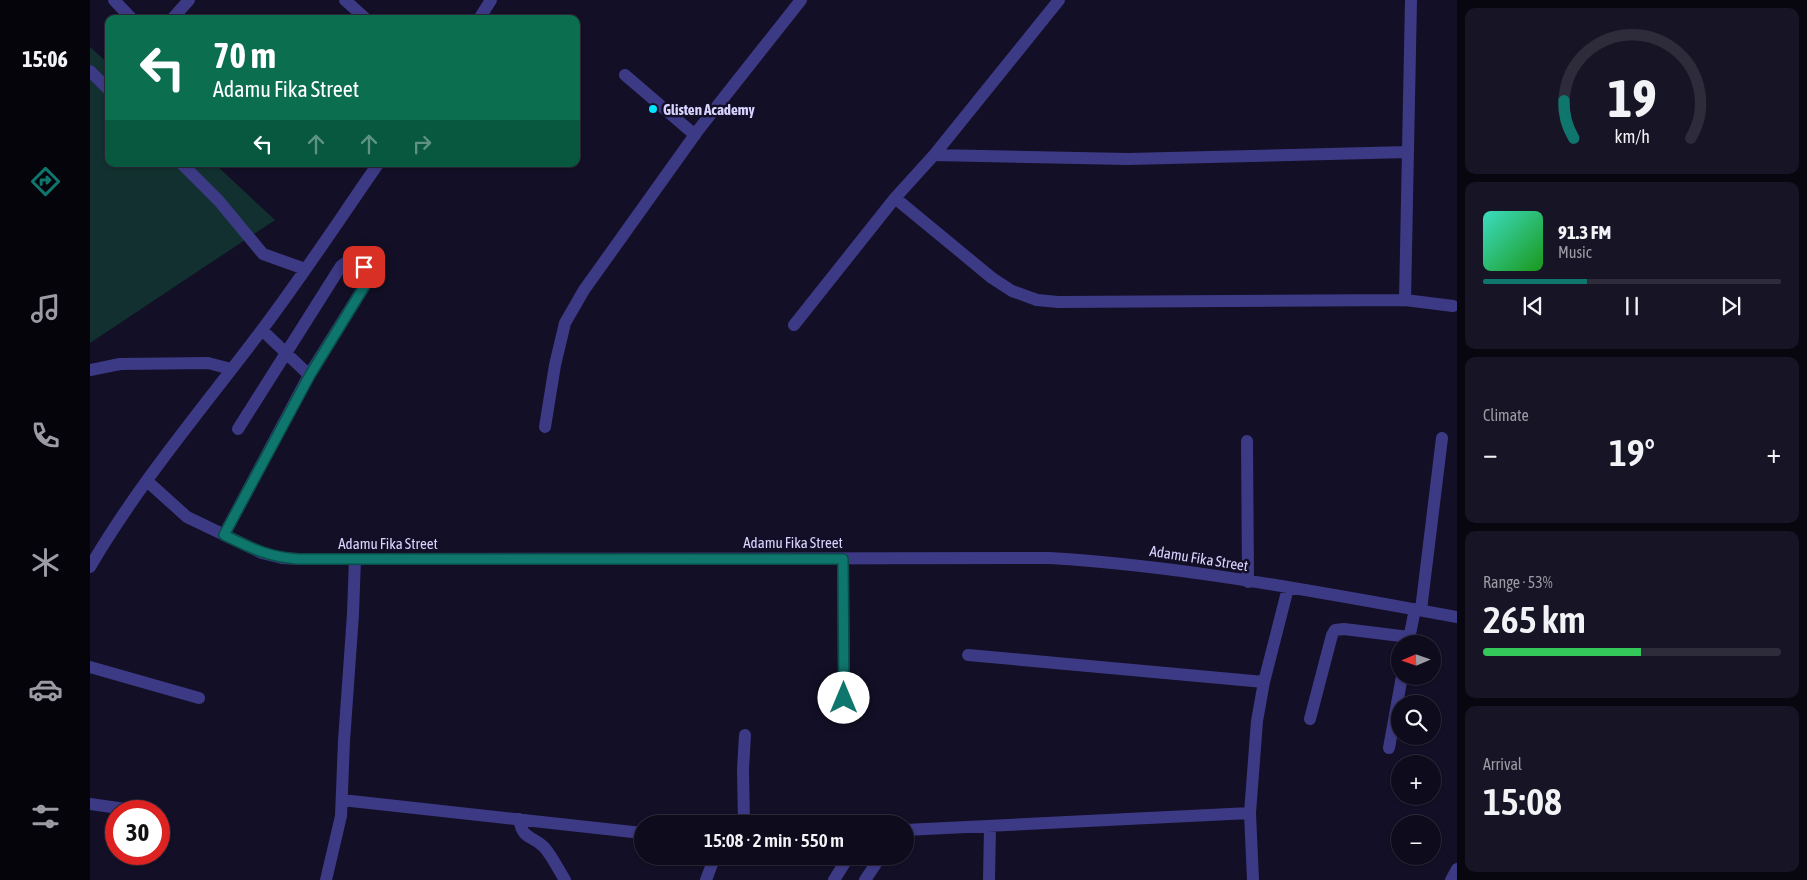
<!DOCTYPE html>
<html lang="en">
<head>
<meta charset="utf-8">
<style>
	:root { --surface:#0e0b1c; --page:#171425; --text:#f1f3f6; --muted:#9b9ba3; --line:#2e2b3b; --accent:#0f766e }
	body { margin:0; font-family:"Asap Condensed",sans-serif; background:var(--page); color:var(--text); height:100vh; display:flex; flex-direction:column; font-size:19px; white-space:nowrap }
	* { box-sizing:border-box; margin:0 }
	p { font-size:16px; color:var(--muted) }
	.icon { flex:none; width:28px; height:28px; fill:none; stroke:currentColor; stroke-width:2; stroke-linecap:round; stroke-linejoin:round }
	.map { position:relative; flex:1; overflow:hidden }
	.panel { display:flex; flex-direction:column; gap:8px; padding:8px; background:#08060f; width:350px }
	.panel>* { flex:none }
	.guide { position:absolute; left:15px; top:15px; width:475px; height:152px; border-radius:10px; box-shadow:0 1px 4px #0004,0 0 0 1px var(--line); background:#0b6e4f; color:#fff; overflow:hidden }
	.needle { width:32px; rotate:268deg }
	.fabs { position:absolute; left:1301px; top:635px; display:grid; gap:10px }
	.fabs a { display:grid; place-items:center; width:50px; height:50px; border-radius:50%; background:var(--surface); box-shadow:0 1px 4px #0004,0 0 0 1px var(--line); font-size:25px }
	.speed { position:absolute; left:15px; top:800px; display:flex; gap:10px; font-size:25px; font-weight:700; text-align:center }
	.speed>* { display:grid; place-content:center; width:65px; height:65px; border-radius:50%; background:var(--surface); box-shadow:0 1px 4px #0004,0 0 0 1px var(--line); line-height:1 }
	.speed .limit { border:8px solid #d22; background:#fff; color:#111 }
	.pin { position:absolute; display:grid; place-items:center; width:42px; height:42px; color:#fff; margin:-21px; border-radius:10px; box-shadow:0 2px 8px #0006 }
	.me { position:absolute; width:55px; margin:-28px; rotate:0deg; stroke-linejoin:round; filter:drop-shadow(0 0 4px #0008) }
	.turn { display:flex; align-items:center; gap:18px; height:105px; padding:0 25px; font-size:22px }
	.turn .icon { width:65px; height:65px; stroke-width:2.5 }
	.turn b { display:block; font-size:35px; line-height:42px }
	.lanes { display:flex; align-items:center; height:48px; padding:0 25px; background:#0003; justify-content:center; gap:25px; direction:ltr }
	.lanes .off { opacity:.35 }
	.big { font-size:38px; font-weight:600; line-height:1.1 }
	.panel .tile { flex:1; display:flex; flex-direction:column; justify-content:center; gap:8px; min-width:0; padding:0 18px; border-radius:10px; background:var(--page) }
	.panel .dial { align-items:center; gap:0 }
	.dial svg { height:130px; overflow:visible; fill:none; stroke:var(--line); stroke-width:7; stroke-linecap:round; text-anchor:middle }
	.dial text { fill:var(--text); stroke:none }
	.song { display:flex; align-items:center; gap:15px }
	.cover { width:60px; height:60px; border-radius:8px; background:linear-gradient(135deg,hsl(170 70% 55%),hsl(120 70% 35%)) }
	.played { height:5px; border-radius:2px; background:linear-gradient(90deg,var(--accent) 35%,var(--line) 35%) }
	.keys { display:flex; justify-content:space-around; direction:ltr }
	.heat { display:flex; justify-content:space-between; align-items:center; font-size:28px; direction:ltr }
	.charge { height:8px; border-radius:4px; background:linear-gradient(90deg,#34c759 53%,var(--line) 0) }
	.trip { position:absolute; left:544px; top:815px; width:280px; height:50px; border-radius:25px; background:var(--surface); box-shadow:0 1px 4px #0004,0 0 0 1px var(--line); font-weight:600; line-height:50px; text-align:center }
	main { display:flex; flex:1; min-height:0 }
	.dock { display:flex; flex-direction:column; width:90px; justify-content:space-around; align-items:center; background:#06040b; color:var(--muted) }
	.dock .icon { width:35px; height:35px }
	.dock .current { color:var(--accent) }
	.dock b { font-size:22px; color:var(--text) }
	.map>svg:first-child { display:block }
</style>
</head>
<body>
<main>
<nav class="dock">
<b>15:06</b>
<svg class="icon current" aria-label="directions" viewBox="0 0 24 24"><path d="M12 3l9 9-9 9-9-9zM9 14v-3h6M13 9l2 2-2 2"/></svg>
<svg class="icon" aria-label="music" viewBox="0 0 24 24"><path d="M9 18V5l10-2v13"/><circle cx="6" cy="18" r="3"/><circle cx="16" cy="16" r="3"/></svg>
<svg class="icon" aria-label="phone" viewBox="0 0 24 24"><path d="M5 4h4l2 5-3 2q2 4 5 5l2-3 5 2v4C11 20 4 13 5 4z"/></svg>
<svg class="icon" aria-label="climate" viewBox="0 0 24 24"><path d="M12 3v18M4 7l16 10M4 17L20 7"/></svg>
<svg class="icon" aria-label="car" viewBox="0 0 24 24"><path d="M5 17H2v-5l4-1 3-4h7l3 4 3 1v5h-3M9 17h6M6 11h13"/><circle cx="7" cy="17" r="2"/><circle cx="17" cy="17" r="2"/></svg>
<svg class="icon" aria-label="filters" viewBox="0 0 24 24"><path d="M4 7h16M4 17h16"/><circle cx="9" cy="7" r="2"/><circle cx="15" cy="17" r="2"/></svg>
</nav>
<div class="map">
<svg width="1367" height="880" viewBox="0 0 1367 880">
	<rect width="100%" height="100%" fill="#130f26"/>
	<path fill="#12302f" d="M 0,47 L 19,64 L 19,164 L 125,164 L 185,220 L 0,343 Z"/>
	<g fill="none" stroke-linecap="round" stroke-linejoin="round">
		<path stroke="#3d3a85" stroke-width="12" d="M 24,0 L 42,19
			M 255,0 L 276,19
			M 1321,0 L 1315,300 L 1363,306
			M 82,19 L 99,0
			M 389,19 L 401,0
			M 0,71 L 19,90
			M 535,75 L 605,135
			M 844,155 L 1038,159 L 1318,152
			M 92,164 L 129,201 L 173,254 L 215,269
			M 805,198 L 902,278 L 922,291 L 947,300 L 968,302 L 1315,300
			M 704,325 L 805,198 L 844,155 L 969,0
			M 0,370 L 30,364 L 118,363 L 141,369
			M 455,427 L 465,365 L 475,323 L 494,290 L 609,129 L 711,0
			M 148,429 L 251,266 C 265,254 277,266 277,282 L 219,375
			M 1157,441 L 1158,582
			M 57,481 L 97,517 L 172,553 L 192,558 L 209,559 L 265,559 L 959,558 C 1095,566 1233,593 1367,617
			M 134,535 L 219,375 L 172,330
			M 753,559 L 754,698
			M 0,567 C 49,483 112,409 171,331 C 212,277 249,220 288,164
			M 1331,610 L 1352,438
			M 1318,644 L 1325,609
			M 878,655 L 1174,682
			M 0,667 L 109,698
			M 1220,719 L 1242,635 L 1245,630 L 1254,629 L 1319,637
			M 1299,748 L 1312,676
			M 252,800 L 552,833
			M 0,804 L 49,811
			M 429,819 C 433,841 441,834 454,847 C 462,856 468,869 475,880
			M 654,824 L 653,769 L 655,735
			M 815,830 L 1160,813
			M 236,880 L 251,816 L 254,741 L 263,614 L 265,559
			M 616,880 L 625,856
			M 744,880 L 759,856
			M 775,880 L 791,856
			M 899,880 L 900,826
			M 1163,880 L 1160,813 L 1167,721 L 1174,682 L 1198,588
			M 1361,880 L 1367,869"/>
	</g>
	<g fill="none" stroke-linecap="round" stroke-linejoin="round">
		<g stroke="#0a4d48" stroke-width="12">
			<path id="route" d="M 274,267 L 277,274 L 277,282 L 220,375 L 134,535 C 161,548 178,557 208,559 L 753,559 L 754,698"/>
		</g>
		<use href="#route" stroke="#0f766e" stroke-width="9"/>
	</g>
	<circle fill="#00e5ff" stroke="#130f26" stroke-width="2" cx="563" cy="109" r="5"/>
	<g text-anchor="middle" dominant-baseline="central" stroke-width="5" stroke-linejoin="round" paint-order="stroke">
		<g font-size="15" font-weight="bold" fill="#d9d4ff" stroke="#130f26" text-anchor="start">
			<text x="573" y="109">Glisten Academy</text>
		</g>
		<g font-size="15" fill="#d9d4ff" stroke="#130f26">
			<text x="703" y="542">Adamu Fika Street</text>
			<text x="298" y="543">Adamu Fika Street</text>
			<text transform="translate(1109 558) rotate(9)">Adamu Fika Street</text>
		</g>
	</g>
</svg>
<div class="fabs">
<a><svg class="needle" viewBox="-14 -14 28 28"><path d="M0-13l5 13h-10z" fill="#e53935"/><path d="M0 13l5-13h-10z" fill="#9b9ba3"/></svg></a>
<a><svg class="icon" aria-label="search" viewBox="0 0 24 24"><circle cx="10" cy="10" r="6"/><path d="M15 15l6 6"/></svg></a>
<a>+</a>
<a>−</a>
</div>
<div class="speed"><div class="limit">30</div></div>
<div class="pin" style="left:274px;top:267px;background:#d93025"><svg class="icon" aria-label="arrive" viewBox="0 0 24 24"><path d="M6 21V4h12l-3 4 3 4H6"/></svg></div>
<svg class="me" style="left:754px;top:698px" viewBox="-20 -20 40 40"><circle r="19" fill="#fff"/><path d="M0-13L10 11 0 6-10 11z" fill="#0f766e"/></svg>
<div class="trip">15:08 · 2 min · 550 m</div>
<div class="guide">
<div class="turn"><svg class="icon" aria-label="left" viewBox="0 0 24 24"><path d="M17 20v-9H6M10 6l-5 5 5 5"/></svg><div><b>70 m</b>Adamu Fika Street</div></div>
<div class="lanes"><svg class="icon" aria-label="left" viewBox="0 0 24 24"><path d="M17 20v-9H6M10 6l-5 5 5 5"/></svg><svg class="icon off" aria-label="ahead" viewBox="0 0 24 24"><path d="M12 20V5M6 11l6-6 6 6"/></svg><svg class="icon off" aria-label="ahead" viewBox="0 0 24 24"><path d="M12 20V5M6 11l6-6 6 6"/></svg><svg class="icon off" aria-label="right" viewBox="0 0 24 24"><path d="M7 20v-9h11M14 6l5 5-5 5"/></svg></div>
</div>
</div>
<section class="panel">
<div class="tile dial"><svg viewBox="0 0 100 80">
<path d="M14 69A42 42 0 1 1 86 69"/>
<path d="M14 69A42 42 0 0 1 8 46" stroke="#0f766e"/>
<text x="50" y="56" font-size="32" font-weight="700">19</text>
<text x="50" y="72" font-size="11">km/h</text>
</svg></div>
<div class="tile">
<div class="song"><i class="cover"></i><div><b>91.3 FM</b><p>Music</p></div></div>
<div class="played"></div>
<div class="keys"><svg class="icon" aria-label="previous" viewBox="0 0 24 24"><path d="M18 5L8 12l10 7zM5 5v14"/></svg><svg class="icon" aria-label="pause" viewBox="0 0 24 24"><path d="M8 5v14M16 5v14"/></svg><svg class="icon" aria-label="next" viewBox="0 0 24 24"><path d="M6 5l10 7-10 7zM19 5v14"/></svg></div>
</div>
<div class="tile"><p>Climate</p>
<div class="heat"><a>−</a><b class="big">19°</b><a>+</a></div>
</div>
<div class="tile"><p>Range · 53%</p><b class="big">265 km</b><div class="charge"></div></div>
<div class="tile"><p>Arrival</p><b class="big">15:08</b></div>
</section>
</main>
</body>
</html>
